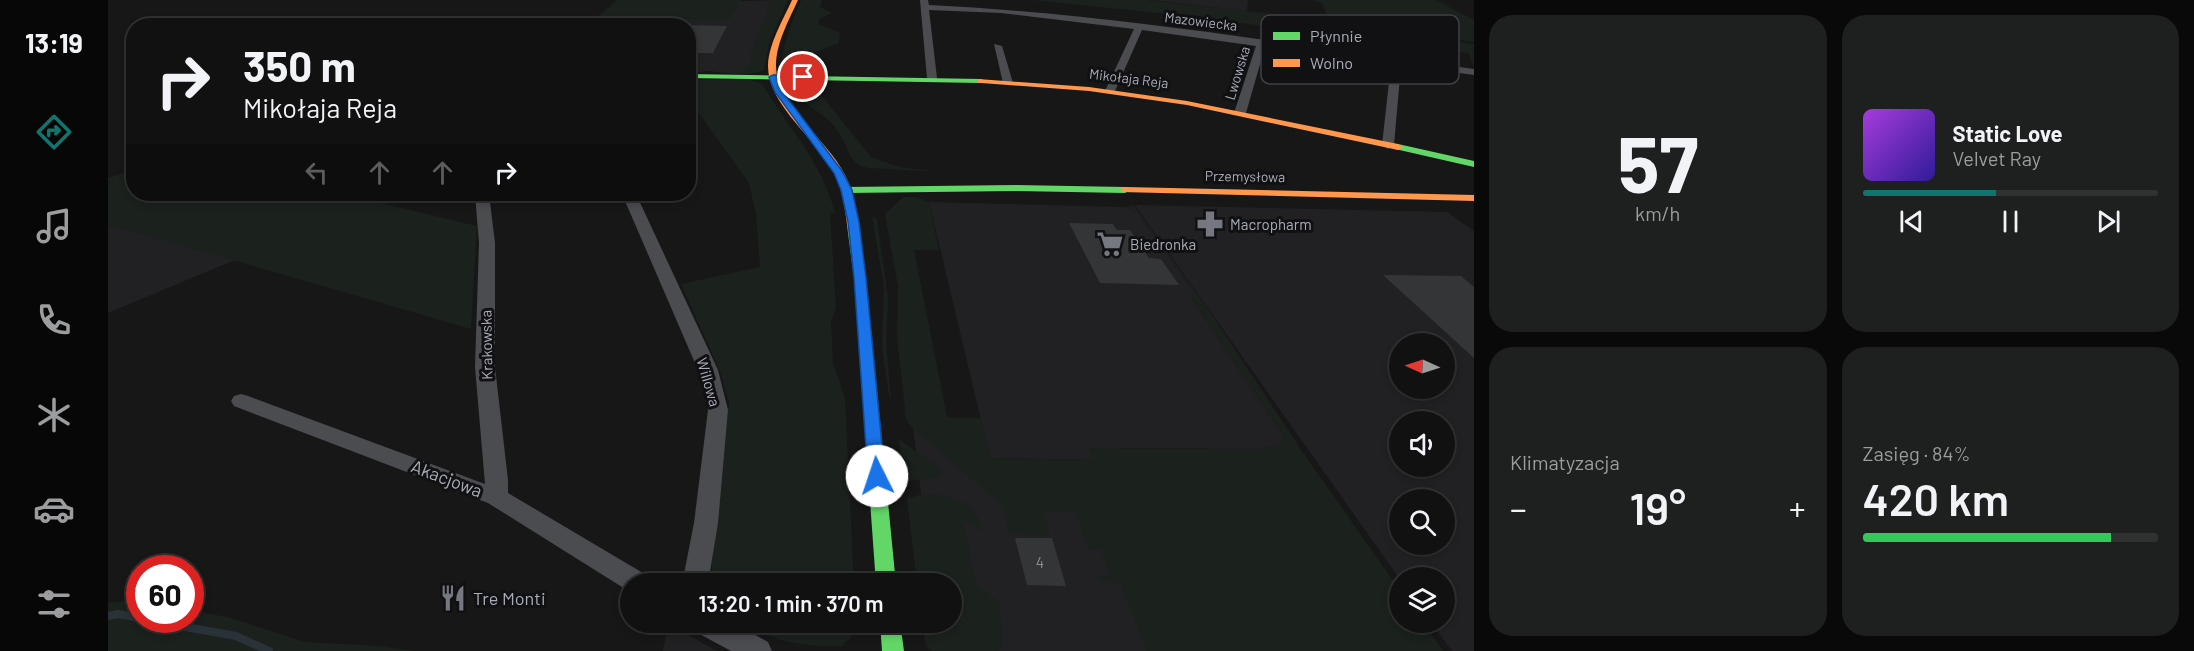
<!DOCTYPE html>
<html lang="pl">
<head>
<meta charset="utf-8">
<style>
	:root { --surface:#111; --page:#1e1f1f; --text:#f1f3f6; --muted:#9c9d9f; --line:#303131; --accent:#0f766e }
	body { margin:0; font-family:Barlow,sans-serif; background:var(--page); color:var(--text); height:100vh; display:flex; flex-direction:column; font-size:22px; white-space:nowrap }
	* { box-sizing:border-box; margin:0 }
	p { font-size:20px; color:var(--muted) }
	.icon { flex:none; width:33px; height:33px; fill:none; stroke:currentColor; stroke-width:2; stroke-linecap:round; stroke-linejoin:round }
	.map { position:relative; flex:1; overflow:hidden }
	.panel { display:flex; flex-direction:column; gap:15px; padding:15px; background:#090909; width:720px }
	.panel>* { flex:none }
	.banner { position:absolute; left:18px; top:18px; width:570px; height:183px; border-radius:24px; box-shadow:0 3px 9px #0003,0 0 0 2px var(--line); background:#111; color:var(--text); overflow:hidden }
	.needle { width:39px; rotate:273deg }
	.tools { position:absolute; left:1281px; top:333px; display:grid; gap:12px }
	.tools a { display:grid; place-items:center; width:66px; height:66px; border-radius:50%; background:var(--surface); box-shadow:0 3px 9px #0003,0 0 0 2px var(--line); font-size:30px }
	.speed { position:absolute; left:18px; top:555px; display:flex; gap:12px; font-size:30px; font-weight:700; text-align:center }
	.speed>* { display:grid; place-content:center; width:78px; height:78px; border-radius:50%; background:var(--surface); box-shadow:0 3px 9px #0003,0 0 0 2px var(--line); line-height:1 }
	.speed .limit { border:9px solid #d22; background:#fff; color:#111 }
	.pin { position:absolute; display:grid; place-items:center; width:51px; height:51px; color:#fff; margin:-26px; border:3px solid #fff; border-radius:50%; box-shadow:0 2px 6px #0007 }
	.me { position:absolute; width:66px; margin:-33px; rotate:356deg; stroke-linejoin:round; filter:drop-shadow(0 0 4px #0008) }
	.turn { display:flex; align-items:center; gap:21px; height:126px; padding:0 18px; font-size:27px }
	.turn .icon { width:78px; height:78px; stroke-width:2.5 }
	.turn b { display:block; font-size:42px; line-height:51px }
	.lanes { display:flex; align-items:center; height:57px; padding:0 18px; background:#0003; justify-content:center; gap:30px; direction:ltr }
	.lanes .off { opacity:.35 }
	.big { font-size:45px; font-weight:600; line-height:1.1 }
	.panel .card { flex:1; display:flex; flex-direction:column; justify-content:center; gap:9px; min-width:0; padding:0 21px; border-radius:24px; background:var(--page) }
	.panel .dial { align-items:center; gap:0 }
	.dial b { font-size:78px; line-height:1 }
	.song { display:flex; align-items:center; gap:18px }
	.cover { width:72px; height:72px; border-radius:9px; background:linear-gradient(135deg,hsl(280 70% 55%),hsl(250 70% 35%)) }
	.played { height:6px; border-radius:3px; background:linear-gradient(90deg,var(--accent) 45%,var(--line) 45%) }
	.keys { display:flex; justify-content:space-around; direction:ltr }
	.heat { display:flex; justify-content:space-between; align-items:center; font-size:33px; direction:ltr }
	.charge { height:9px; border-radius:4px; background:linear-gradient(90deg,#34c759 84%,var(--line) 0) }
	.panel .tiles { flex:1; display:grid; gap:15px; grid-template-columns:repeat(2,1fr) }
	.trip { position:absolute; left:512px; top:573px; width:342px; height:60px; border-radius:30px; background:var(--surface); box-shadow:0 3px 9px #0003,0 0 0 2px var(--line); font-weight:600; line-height:60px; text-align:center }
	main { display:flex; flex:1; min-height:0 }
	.menu { display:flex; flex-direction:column; width:108px; justify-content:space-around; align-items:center; background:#070707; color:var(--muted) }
	.menu .icon { width:42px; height:42px }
	.menu .selected { color:var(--accent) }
	.menu b { font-size:27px; color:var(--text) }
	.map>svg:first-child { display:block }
</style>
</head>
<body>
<main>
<nav class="menu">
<b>13:19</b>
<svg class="icon selected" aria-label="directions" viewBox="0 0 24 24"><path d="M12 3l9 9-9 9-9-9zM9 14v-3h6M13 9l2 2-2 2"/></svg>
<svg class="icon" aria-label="music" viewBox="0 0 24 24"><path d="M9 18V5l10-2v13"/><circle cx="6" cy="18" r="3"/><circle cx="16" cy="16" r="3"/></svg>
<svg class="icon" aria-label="phone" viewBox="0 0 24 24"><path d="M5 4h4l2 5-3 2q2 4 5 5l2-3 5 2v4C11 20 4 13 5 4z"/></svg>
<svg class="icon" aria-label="climate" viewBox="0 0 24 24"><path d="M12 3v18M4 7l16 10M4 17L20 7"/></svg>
<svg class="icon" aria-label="car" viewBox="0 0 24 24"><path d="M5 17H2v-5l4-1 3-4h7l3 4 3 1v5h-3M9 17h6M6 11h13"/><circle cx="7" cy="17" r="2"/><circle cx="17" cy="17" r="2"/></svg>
<svg class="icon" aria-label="filters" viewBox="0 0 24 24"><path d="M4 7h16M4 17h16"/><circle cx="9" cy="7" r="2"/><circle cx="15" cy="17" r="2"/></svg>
</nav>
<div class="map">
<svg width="1366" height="651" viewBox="0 0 1366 651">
	<rect width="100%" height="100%" fill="#171717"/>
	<path fill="#212124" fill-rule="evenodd" d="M 567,0 L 668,1 L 639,70 L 628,74 L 600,71 L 581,73 L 580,26 L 545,26 Z
		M 1043,0 L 1140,0 L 1139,11 Z
		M 821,202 L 1016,207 L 1029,213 L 1086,292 L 1083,297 L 1174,434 L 1174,440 L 1168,445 L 1154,449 L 981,448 L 986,460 L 882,458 Z
		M 1027,205 L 1339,212 L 1366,231 L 1366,651 L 1344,651 L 1323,623 L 1336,622 L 1336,578 L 1291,578 ZM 1292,344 L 1336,344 L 1336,388 L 1292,388 ZM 1292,422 L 1336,422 L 1336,466 L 1292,466 ZM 1292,500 L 1336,500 L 1336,544 L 1292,544 Z
		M 0,224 L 127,260 L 0,313 Z
		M 805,427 L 844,461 L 961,491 L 1058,651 L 832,651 L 843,622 L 843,584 L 824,583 Z
		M 560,624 L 609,651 L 555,651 Z"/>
	<path fill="#1b211c" d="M 509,0 L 680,0 L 661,44 L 656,70 L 649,73 L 628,74 L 639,70 L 644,55 L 642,55 L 663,1 L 633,0 L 621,20 L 552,18 L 545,25 L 479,26 Z
		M 693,0 L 714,0 L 712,7 L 724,13 L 712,19 L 710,24 L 732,33 L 731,43 L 703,54 L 703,59 L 717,61 L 713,66 L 696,67 L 698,74 L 676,74 C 667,59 687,16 693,0 Z
		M 924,0 L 1039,0 L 1220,20 L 1215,4 L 1205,0 L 1328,0 L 1366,20 L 1366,42 L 1281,31 L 1286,34 L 1366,44 L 1366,68 L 1360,53 L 1087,17 Z
		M 580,79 L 643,80 L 654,84 C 680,127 714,162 727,213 L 722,213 L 728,308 L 723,321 L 725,363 L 737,398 L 746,583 L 602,583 L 621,402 L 612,371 L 573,284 L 652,267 L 648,215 L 641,183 L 581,99 Z
		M 702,81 L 763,157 L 791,167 L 830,172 L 760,168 C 738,164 740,143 729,130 C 714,109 696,108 680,87 L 685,82 Z
		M 25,170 L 26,194 L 234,194 L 369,226 L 363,329 L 0,224 L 0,178 Z
		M 795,197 L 808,197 L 821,202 L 831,250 L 806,250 L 839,417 L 873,418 L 882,458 L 986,460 L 980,448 L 1154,449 L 1168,445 L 1174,440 L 1174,434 L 1083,297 L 1085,292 L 1029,213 L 1016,207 L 1026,205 L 1105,316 L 1194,451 L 1291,589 L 1292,622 L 1315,623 L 1335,651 L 1039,651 L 1012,583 L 992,582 L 989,576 L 1003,576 L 993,550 L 980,550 L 967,511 L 935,512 L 942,535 L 901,534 L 895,507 L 801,424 L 798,419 L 789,338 L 790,287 L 777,214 Z
		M 764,216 L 769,219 L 780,299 L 778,342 L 783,399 L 781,396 L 774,348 L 776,287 Z
		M 791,439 L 831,468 L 835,474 C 825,481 809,477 796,483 Z
		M 829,494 C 852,500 870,505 874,531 L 855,520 L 868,585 L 891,602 L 895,642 L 890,651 L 824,651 L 818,646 L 814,623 L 843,622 L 843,584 L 809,583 L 799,499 L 811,495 Z
		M 20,601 L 31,603 L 32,620 L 82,620 L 83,611 L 120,617 L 197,642 L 270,646 L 307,651 L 0,651 L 0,603 Z
		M 635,623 L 748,623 L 749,631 L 734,646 C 697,647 666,642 635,623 Z"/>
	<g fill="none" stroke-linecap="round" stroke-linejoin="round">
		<path stroke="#2a3239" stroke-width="8" d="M 0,616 L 10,614 L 32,618
			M 38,620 L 128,636 L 161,651"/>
	</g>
	<path fill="#343537" d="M 580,25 L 619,26 L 605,53 L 580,53 Z
		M 961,223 L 1005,224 L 1009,230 L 1022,230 L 1041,258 L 1053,259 L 1071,285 L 992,283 Z
		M 1275,275 L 1353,276 L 1366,287 L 1366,358 Z
		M 907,538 L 944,538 L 958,586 L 919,585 Z"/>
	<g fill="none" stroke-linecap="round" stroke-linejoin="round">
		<path fill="#4b4c50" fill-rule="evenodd" d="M 812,0 L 820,0 L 821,5 C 1004,14 1184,45 1366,69 L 1366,75 L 1293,65 L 1286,145 L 1280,149 L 1274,145 L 1283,64 L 1157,47 L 1138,113 L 1132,116 L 1126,113 L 1148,46 L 1034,30 L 1007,91 L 1002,94 L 997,91 L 1026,29 L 893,13 L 821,10 L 829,78 L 824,81 L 819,78 Z
			M 886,44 L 894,46 L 905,83 L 904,85 L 895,83 Z
			M 367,194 L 381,194 L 387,243 L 387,367 L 400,480 L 400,493 L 540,576 L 544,584 L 522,584 L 522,592 L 380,503 L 126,406 L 123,401 L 126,396 L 133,394 L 140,396 L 377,484 L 367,367 L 371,243 Z
			M 514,194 L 528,194 L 610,370 L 620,410 L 610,523 L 600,584 L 574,584 L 586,523 L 600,410 L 590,370 Z
			M 583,622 L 623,622 L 660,642 L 664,651 L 623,651 L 586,631 Z"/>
		<path fill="#63d668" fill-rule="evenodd" d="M 580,74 L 873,79 L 877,81 L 873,83 L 580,78 Z
			M 1290,144 L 1366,161 L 1366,167 L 1287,149 L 1285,147 Z
			M 908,185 L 1017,187 L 1022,190 L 1017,193 L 908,191 L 738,193 L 733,190 L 738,187 Z
			M 746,230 L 752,233 L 758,278 L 788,584 L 768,584 L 746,278 L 740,233 Z
			M 772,622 L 792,622 L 796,651 L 774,651 Z"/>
		<path fill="#ff974d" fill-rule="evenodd" d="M 684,0 L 690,0 C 681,20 668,43 668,66 C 668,105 720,140 737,175 C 746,192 748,214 752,233 L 750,235 L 742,235 L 740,233 C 738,214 735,192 727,174 C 710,140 659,105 660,65 C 661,43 675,20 684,0 Z
			M 870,79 L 981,87 L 1079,101 L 1290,144 L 1295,147 L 1290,150 L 1079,105 L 981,91 L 873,83 L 870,83 Z
			M 1017,187 L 1366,195 L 1366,201 L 1013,192 L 1013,188 Z"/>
	</g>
	<path fill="#1a73e8" stroke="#114b97" stroke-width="1.5" d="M 665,75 L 695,75 L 699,77 L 695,80 L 670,79 L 675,92 L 734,171 L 744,190 L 751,222 L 758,278 L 777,476 L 775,481 L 769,483 L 763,481 L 760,476 L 746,278 L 740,222 L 733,190 L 726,173 L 667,92 L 661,77 Z"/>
	<defs>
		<g id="pharmacy-bare" transform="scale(2.07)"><path d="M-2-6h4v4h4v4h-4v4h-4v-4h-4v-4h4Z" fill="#757880" stroke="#111113" stroke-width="2.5" paint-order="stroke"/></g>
		<g id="supermarket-bare" transform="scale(2.07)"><path d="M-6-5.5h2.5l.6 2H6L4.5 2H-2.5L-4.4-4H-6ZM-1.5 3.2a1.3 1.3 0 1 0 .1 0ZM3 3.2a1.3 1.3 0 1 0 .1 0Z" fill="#757880" stroke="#111113" stroke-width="2.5" paint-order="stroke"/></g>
		<g id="restaurant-bare" transform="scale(2.07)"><path d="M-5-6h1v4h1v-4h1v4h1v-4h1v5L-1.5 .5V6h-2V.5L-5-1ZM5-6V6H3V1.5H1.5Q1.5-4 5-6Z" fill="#757880" stroke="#111113" stroke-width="2.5" paint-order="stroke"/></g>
	</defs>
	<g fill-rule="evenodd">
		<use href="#pharmacy-bare" x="1102" y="224"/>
		<use href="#supermarket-bare" x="1002" y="244"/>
		<use href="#restaurant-bare" x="345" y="598"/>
	</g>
	<g text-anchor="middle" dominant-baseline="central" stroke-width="6" stroke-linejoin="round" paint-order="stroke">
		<g font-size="14" fill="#a8adb8" stroke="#111113">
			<text transform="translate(1093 21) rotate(7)">Mazowiecka</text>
			<text transform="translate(1129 73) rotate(-73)">Lwowska</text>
			<text transform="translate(1021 78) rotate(7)">Mikołaja Reja</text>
			<text transform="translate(1137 176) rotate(1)">Przemysłowa</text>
		</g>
		<g font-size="15" fill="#a8adb8" stroke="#111113" text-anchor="start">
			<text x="1122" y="224">Macropharm</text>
			<text x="1022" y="244">Biedronka</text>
		</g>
		<g font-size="15" fill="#a8adb8" stroke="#111113">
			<text transform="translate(378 345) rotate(-91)">Krakowska</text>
			<text transform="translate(601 382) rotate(74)">Willowa</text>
		</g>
		<g font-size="15" fill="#8b8f98">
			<text x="932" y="562">4</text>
		</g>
		<g font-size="18" fill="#a8adb8" stroke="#111113">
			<text transform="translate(339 478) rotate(21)">Akacjowa</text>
		</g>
		<g font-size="18" fill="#a8adb8" stroke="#111113" text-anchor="start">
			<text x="365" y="598">Tre Monti</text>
		</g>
	</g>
	<rect x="1153" y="15" width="198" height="69" rx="9" fill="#111113" stroke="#3e4045" stroke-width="1.5"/>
	<rect x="1165" y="32" width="27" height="8" fill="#63d668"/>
	<rect x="1165" y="59" width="27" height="8" fill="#ff974d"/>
	<g font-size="16" fill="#a8adb8">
		<text x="1202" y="42">Płynnie</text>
		<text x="1202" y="69">Wolno</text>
	</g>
</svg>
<div class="tools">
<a><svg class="needle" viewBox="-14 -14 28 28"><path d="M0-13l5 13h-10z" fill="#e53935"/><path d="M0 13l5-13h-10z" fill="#9c9d9f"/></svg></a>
<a><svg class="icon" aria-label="sound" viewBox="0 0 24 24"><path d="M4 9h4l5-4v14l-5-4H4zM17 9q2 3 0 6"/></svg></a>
<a><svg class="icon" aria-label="search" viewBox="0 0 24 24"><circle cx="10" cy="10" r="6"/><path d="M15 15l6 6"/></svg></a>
<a><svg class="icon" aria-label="layers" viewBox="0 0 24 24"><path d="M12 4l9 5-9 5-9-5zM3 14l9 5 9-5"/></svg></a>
</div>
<div class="speed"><div class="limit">60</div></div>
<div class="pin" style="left:695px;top:77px;background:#d93025"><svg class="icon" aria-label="arrive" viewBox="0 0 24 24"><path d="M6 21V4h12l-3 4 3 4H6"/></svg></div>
<svg class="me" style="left:769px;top:476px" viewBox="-20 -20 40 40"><circle r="19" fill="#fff"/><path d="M0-13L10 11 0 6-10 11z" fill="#1a73e8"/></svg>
<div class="trip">13:20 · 1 min · 370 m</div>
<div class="banner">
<div class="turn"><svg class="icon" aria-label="right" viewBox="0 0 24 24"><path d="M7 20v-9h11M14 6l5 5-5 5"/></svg><div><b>350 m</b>Mikołaja Reja</div></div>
<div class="lanes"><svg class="icon off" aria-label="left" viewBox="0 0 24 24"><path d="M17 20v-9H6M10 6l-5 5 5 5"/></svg><svg class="icon off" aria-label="ahead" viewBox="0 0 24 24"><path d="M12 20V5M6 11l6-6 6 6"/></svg><svg class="icon off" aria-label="ahead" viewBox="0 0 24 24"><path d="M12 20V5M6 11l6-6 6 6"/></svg><svg class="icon" aria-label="right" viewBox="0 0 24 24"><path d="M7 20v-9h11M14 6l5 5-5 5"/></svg></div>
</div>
</div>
<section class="panel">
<div class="tiles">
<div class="card dial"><b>57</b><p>km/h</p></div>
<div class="card">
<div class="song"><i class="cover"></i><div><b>Static Love</b><p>Velvet Ray</p></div></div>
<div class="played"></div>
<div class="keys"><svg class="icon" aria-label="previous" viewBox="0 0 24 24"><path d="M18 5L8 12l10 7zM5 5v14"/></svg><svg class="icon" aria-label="pause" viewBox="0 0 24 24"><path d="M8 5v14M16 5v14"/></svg><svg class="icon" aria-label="next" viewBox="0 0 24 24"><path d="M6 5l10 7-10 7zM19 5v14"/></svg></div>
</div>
<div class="card"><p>Klimatyzacja</p>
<div class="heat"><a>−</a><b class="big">19°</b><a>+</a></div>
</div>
<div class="card"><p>Zasięg · 84%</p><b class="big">420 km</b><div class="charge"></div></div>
</div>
</section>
</main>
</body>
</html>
